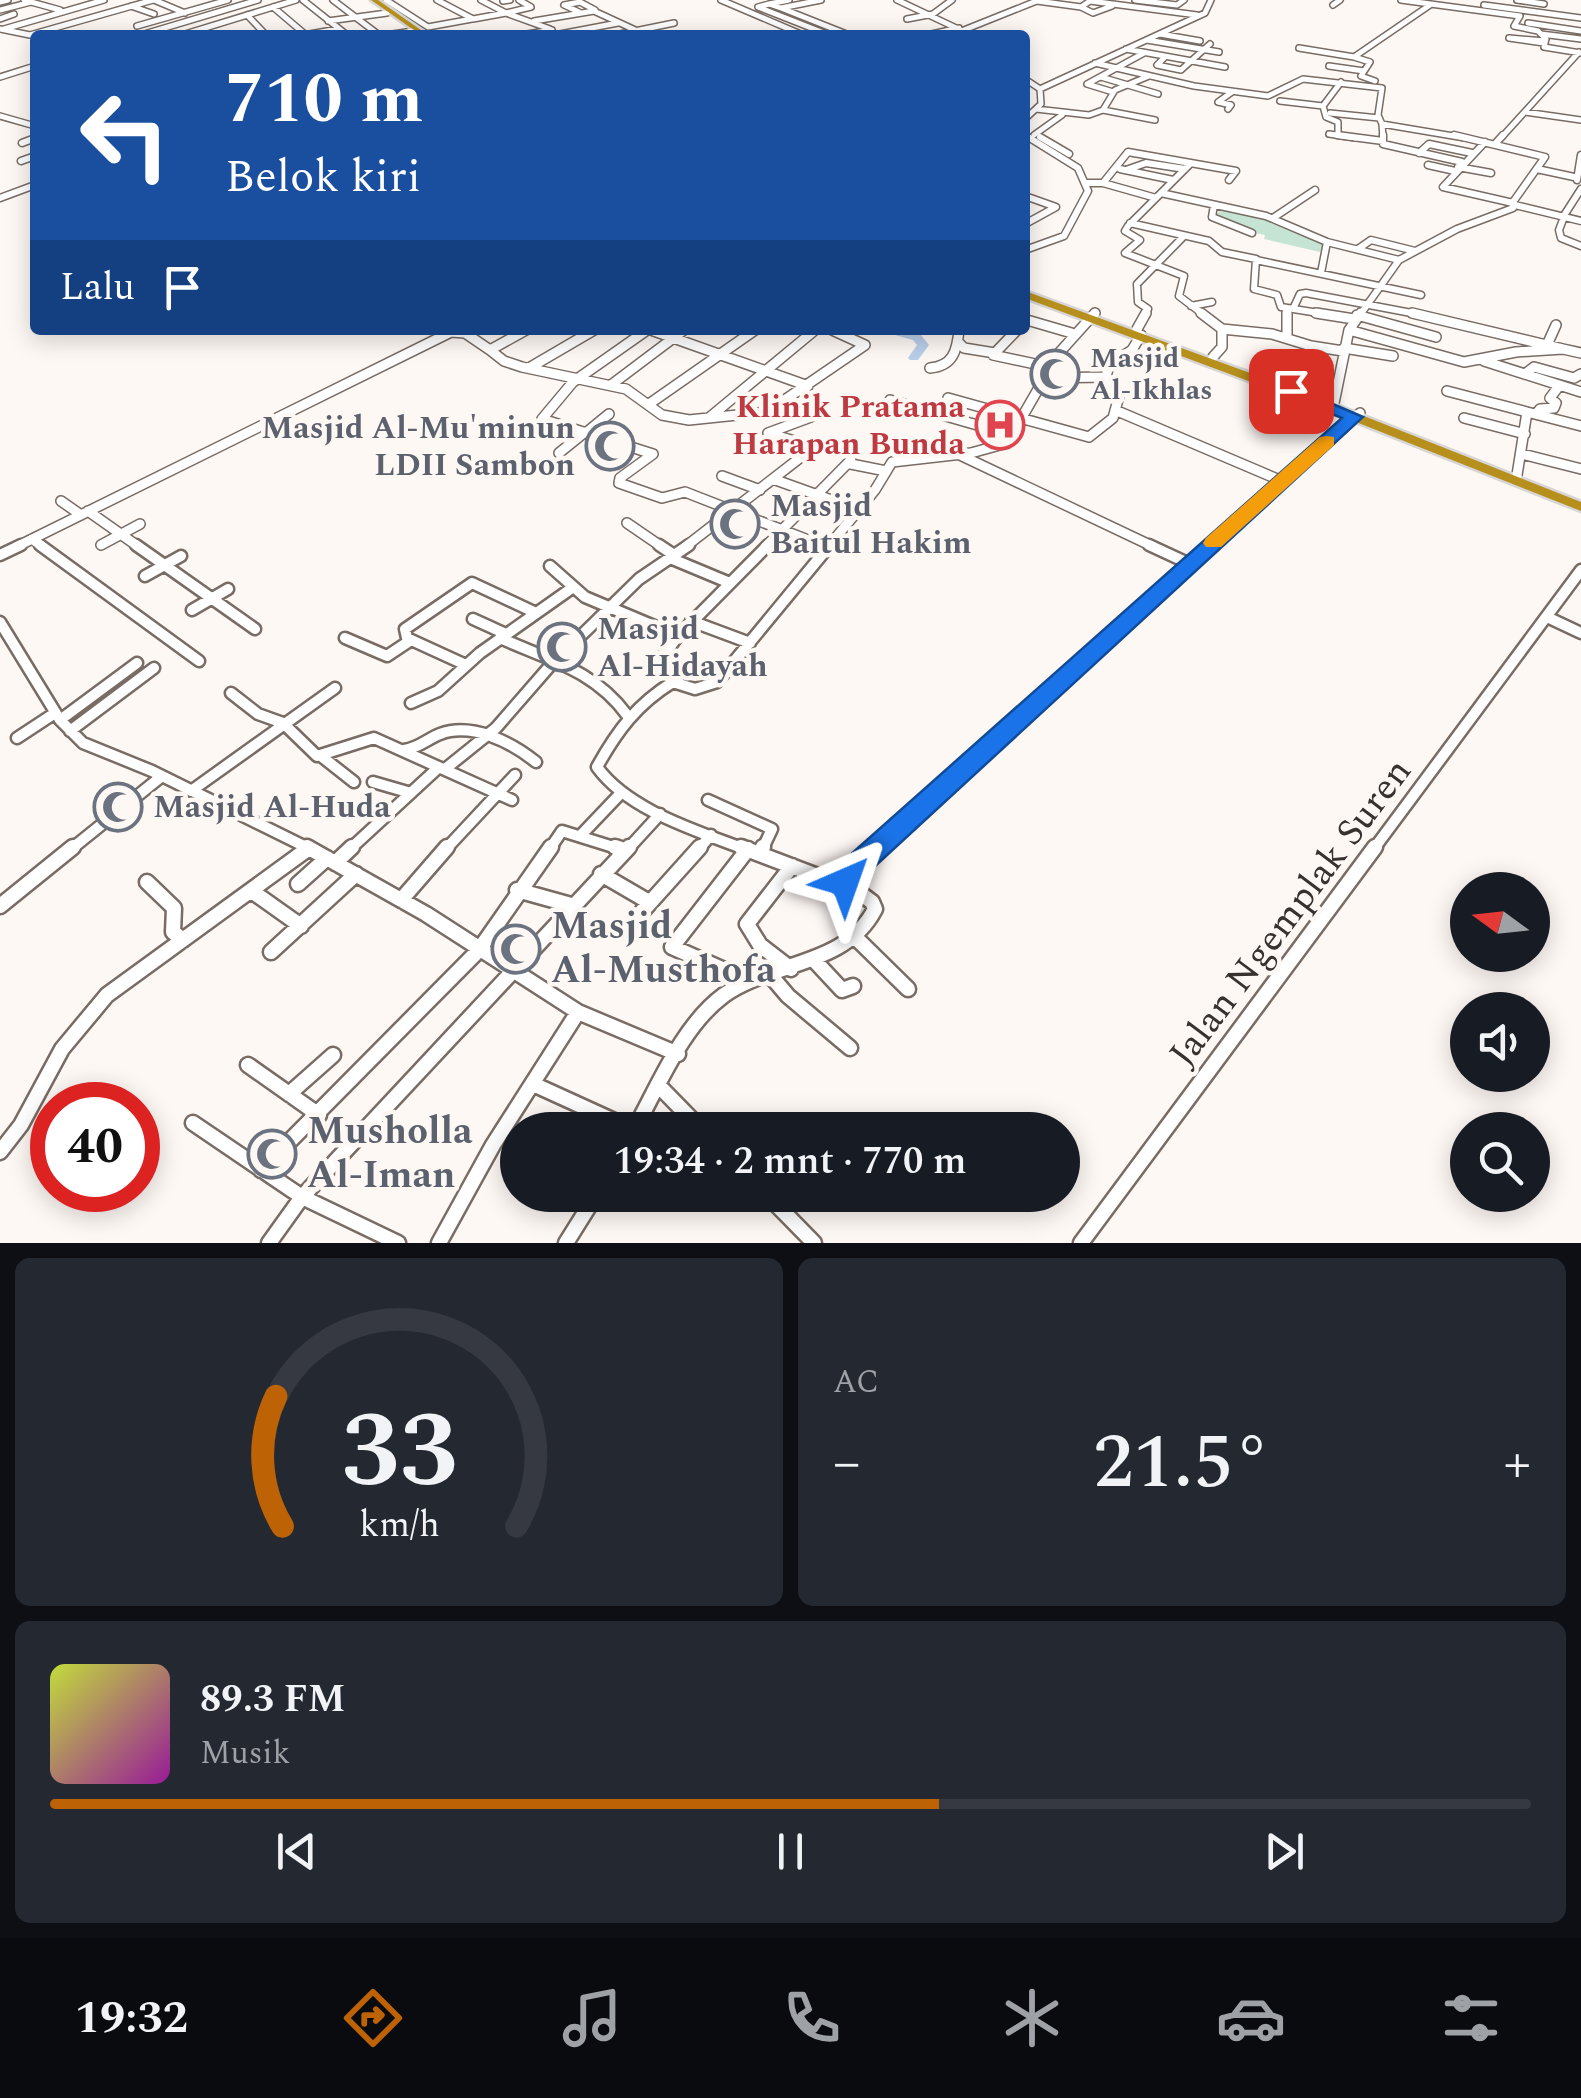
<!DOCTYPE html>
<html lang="id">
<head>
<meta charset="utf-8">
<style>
	:root { --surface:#171b24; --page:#242831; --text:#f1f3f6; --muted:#9ea1a6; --line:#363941; --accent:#bd6205 }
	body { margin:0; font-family:Spectral,serif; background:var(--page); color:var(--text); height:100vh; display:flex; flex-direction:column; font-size:38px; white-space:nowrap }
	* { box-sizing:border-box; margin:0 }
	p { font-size:32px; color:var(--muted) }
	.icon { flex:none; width:55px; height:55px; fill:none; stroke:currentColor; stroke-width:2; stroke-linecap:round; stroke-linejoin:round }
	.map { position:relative; height:1243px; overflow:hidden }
	.details { display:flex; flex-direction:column; gap:15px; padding:15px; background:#0d0f14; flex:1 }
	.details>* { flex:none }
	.hud { position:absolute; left:30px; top:30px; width:1000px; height:305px; border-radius:10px; box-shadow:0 5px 25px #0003; background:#1a4fa0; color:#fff; overflow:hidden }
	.needle { width:65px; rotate:285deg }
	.tools { position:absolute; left:1450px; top:872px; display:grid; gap:20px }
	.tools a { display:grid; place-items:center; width:100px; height:100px; border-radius:50%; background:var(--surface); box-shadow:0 5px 25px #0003; font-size:50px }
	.speed { position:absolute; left:30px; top:1082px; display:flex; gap:20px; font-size:50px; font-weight:700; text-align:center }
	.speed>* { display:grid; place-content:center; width:130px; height:130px; border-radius:50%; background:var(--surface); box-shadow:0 5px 25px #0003; line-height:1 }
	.speed .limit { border:15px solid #d22; background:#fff; color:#111 }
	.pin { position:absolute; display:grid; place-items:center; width:85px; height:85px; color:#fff; margin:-42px; border-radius:20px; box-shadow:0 5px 15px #0006 }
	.me { position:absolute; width:110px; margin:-55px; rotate:43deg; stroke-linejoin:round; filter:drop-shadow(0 0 8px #0008) }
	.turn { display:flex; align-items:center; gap:35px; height:210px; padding:0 30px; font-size:45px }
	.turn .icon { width:130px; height:130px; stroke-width:2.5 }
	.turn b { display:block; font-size:70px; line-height:85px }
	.then { display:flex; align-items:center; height:95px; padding:0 30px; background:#0003; gap:20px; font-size:38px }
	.big { font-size:75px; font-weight:600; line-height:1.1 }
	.details .tile { flex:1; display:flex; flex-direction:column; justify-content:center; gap:15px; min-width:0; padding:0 35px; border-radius:15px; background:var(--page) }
	.details .dial { align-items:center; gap:0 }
	.dial svg { height:260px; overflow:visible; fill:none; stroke:var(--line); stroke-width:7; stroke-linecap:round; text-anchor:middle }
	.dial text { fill:var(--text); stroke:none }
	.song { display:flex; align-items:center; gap:30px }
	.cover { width:120px; height:120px; border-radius:15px; background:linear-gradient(135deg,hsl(70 70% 55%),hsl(300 70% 35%)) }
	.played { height:10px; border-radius:5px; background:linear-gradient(90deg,var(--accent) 60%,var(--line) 60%) }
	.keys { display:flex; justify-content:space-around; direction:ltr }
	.heat { display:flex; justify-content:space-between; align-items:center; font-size:55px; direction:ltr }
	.details .tiles { flex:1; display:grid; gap:15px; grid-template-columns:1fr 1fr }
	.tile:last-child { grid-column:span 2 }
	.trip { position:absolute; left:500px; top:1112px; width:580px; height:100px; border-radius:50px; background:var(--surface); box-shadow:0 5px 25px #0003; font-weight:600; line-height:100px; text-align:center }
	.menu { display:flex; height:160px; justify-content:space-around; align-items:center; background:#090b0e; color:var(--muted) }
	.menu .icon { width:70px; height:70px }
	.menu .active { color:var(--accent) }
	.menu b { font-size:45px; color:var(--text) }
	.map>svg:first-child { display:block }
</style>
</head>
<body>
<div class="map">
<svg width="1581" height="1243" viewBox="0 0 1581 1243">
	<rect width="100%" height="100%" fill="#fef8f5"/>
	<path fill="#c6e4d4" d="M 1226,208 L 1261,215 L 1326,242 L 1320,252 L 1264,239 L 1265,235 L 1240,230 L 1214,215 Z"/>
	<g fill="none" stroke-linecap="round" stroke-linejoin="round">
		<path fill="#b9ceea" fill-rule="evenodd" d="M 877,330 L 898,330 L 921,335 L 929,345 L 918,360 L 910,360 L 908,358 L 917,345 L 913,340 Z"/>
		<g stroke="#786c64" stroke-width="8">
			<path id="minor-far4" d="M 24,0 L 60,10
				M 154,0 L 185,13
				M 303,0 L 347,35
				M 333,0 L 379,35
				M 386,0 L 428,27 L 472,19
				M 437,0 L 473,19 L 506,13 L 550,29
				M 481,0 L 506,13 L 531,7 L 519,0
				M 721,0 L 803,35
				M 789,0 L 769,4 L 781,8 L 821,0
				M 897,0 L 971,35
				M 1135,0 L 1177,5 L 1184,0
				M 1401,0 L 1520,16 L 1514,26 L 1538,31 L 1546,39 L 1544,47 L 1581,53
				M 1517,0 L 1544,4
				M 503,1 L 510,0
				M 1037,1 L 1081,7 L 1093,13 L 1112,6
				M 0,2 L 8,0
				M 769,4 L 758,7 L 829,35
				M 1333,5 L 1340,0
				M 1484,5 L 1581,18
				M 131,6 L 154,14
				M 273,7 L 306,35
				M 1081,7 L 1090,1 L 1197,15
				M 781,8 L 849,35
				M 0,10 L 31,2
				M 579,12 L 564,5 L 580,2 L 595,10
				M 247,15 L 266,35
				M 0,19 L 14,14
				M 907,19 L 933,14 L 952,0
				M 328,21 L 387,13
				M 534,21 L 594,11 L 646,35
				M 1528,23 L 1581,31
				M 137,26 L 228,0
				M 0,29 L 30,35 L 153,0
				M 4,29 L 104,0
				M 964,30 L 1039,0
				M 560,34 L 618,23
				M 1160,34 L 1200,41
				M 1541,34 L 1581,39
				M 141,35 L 258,0
				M 182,35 L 296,0
				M 304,35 L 338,29
				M 386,35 L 413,31
				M 521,35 L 552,30
				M 615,35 L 674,23
				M 927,35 L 959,28
				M 1147,40 L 1219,52
				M 1544,43 L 1509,38 L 1545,41
				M 1299,48 L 1354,57 L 1430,5
				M 1126,49 L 1225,67
				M 1165,57 L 1157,65 L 1181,70 L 1210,44
				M 1354,57 L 1370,62 L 1361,76 L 1375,81
				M 1095,63 L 1194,86 L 1268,96 L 1303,79 L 1382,88 L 1378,115 L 1382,124 L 1465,138
				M 1329,66 L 1364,71
				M 0,77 L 35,66
				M 1101,77 L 1158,94
				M 1025,79 L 1040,89
				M 1113,92 L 1087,84 L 1144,53
				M 1280,101 L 1323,106
				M 1036,109 L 1089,115 L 1103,110 L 1115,90 L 1149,76
				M 1228,109 L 1231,105 L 1218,102 L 1232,92
				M 1103,110 L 1155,120
				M 1525,112 L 1581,120
				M 1330,113 L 1379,118
				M 0,116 L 35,126
				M 1025,119 L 1041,104 L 1040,89 L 1205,13 L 1211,0
				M 1382,124 L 1383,138
				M 1338,132 L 1338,122 L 1326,117 L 1323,106 L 1341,82
				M 1329,134 L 1356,138
				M 1025,135 L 1029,138
				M 1034,135 L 1062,115
				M 1501,138 L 1579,52"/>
		</g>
		<g stroke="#786c64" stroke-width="9">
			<path id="minor-far3" d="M 1337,135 L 1383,141
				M 1383,135 L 1383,144 L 1462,162
				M 1040,137 L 1069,154
				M 1485,142 L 1443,187 L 1513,203
				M 22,143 L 35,138
				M 1495,144 L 1503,135
				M 1419,153 L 1429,144 L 1472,153
				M 21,161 L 35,156
				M 1190,164 L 1128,226 L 1125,231 L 1140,240 L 1125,253 L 1184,276 L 1179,296 L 1204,315
				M 1428,165 L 1455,171
				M 1458,167 L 1491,173
				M 1120,169 L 1173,180
				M 1537,169 L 1574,177
				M 1126,170 L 1146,163 L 1185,169
				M 1577,180 L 1581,155
				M 1087,183 L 1103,183 L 1128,152 L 1236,171 L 1229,180
				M 1103,183 L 1156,198
				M 1161,193 L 1266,216 L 1327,242 L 1399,260
				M 1025,196 L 1056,207 L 1025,224
				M 0,198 L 35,185
				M 1214,205 L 1212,217 L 1252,233
				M 1515,205 L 1581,221
				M 1563,217 L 1581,189
				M 1564,217 L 1559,230 L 1561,238 L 1581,246
				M 1273,218 L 1315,190
				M 1130,223 L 1209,241 L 1222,252 L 1256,259 L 1254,289 L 1277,295 L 1281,307 L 1331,315
				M 1358,249 L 1371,240 L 1415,251
				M 1025,250 L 1064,236 L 1088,191 L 1078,168 L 1025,135
				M 1256,260 L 1421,295
				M 1321,273 L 1327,242
				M 1191,306 L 1212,302
				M 1287,309 L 1287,315
				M 1293,309 L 1300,294 L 1306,293 L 1422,315
				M 1145,315 L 1148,309 L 1138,302 L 1137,284 L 1184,236
				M 1360,315 L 1399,260 L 1457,229 L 1513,208 L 1513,202 L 1545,157 L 1454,135"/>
		</g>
		<g stroke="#786c64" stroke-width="12">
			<path id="minor-far2" d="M 1201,313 L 1222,329 L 1222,347 L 1213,357
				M 1287,313 L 1287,337
				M 1316,313 L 1354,319
				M 1412,313 L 1563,349
				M 1357,315 L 1436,337
				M 1027,320 L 1075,334
				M 1137,329 L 1146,313
				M 1222,329 L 1272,334 L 1311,346 L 1310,358 L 1280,382
				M 526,330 L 490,350 L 504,361 L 522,367 L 626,389 L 662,415 L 689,420 L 767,412 L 865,345 L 832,330
				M 647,330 L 573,382 L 542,419 L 653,454 L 620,478 L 619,483 L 662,498 L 685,492 L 826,547
				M 651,330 L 808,386
				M 1017,330 L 993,355 L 1049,367
				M 1349,330 L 1464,362 L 1516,352 L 1563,349 L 1581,353
				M 958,342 L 964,348 L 995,353
				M 1547,345 L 1556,325
				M 1311,346 L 1343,351
				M 1344,348 L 1393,356
				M 1484,361 L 1581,392
				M 529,368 L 594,330
				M 930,368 C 953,366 957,351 959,330
				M 1525,374 L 1534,367 L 1574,378 L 1581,374
				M 1106,377 L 1109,365 L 1132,350 L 1141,335
				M 1042,378 L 1106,377
				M 611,385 L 684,330
				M 1447,391 L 1527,412
				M 948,398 L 1089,437 L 1113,418 L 1119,396 L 1106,377
				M 890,400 L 1012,435
				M 786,402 L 811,417 L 768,433 L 814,447 L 850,452 L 851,464 L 886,471
				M 1334,403 L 1349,330 L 1361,313
				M 649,404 L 755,330
				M 1115,410 L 1282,481
				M 1536,414 L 1540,409 L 1554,408 L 1556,403 L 1550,398 L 1559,386
				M 710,417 L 815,330
				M 1464,418 L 1525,434
				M 587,432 L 609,414
				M 559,453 L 585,432
				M 1522,454 L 1581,469
				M 960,455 L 1154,547
				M 1517,475 L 1527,412 L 1581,426
				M 722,476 L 760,490
				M 773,479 L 859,510
				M 61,501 L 81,515
				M 88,511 L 139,547
				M 627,523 L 662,547
				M 32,539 L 43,547
				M 101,545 L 140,524
				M 16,547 L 451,332 L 465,333 L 490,350
				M 685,547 L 814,447
				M 765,547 L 849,462
				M 828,547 L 875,490 L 892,462 L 971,453 L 1007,443 L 1059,353 L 1095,313
				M 1211,547 L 1360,413"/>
		</g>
		<g stroke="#786c64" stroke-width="15">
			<path id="minor-far1" d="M 40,545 L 199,661
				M 136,545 L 255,629
				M 659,545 L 674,555
				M 819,545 L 828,548
				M 1149,545 L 1190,564
				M 0,555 L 21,545
				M 670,558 L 730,583
				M 550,566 L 585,597 L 678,636
				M 145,576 L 181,556
				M 192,610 L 228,589
				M 1547,617 L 1581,633
				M 473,619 L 506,634
				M 691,621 L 750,643
				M 0,622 L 60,720 L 83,743 L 152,771 L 312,850
				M 345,638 L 387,656 L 411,640
				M 500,638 C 549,660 594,670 627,715
				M 466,665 L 407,638 L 405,629 L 472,583 L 534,612
				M 673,682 L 658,663 L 678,636 L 768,545
				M 231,693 L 258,714 L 283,723 L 317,756 L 374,738 L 512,800
				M 411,703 L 438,691 L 480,653 L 572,588
				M 60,720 L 137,663
				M 70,731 L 154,668
				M 17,738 L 55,713
				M 404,750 C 419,748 427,739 440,734 C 472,722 511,742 536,762
				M 321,756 L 354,782
				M 445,769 L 496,728 L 549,667 L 639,579 L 689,545
				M 373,782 L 411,793
				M 191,791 L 335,688
				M 708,800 L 772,829 L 762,850
				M 581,835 L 621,793
				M 70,850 L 162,776
				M 349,850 L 439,767
				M 445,850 L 515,775
				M 549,850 L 562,831 L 623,850
				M 627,850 L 660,814
				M 698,850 L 711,835
				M 747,850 C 698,831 629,811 597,767 C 617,731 637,704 673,682 L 695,689 L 717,682 L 830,545
				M 876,850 L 1214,545
				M 1373,850 L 1581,570"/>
		</g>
		<g stroke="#786c64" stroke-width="19">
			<path id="minor" d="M 307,847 L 426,914 L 578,1012 L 678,1054
				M 615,847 L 624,850
				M 741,847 L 820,877 L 845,882
				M 748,849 L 672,947 L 749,981
				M 760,853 L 763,847
				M 335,863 L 352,847
				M 601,874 L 649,902
				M 147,882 L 174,908 L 173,932 L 183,940
				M 298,884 L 327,858
				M 517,890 L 571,905
				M 253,892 L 301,926
				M 401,900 L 447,847
				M 0,906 L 73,847
				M 638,916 L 700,847
				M 853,935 L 908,989
				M 271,952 L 356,874
				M 814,960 L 842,990 L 853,986
				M 791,969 L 760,945 L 747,924 L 792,866
				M 771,976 L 788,996 L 850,1048
				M 248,1065 L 319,1115
				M 533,1084 L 634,1130
				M 660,1087 L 702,1130
				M 289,1094 L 333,1055
				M 193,1123 L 302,1197 L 629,847
				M 634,1130 C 659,1085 682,1026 724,995 C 772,961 845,967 875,909 L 872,902 L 845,882 L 879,847
				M 0,1152 L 21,1125 L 62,1049 L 107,995 L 309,848
				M 261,1170 L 479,950 L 551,847
				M 767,1195 L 814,1243
				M 269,1243 L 302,1197 L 398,1243
				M 439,1243 L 493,1145 L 578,1012
				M 566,1243 L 596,1195
				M 1081,1243 L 1375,847"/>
		</g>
		<g stroke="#d7d6d5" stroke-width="5">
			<path id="highway" d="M 371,0 L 378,0 L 428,35 L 421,35 Z
				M 1025,291 L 1316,397 L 1581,502 L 1581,511 L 1308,403 L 1025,298 Z"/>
		</g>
		<use href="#minor-far4" stroke="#fff" stroke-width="5"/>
		<use href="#minor-far3" stroke="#fff" stroke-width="6"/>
		<use href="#minor-far2" stroke="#fff" stroke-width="9"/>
		<use href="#minor-far1" stroke="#fff" stroke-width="10"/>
		<use href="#minor" stroke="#fff" stroke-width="14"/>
		<use href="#highway" fill="#b68f1d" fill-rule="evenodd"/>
	</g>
	<path fill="#1a73e8" stroke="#114b97" stroke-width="2.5" d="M 1291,386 L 1363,417 L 861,879 L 855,891 L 845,894 L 835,891 L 831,882 L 841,863 L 1342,418 L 1285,395 L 1282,391 Z"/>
	<path fill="#f59e0b" d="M 1327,436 L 1334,437 L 1334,445 L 1221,547 L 1206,547 L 1203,543 L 1206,538 L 1320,437 Z"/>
	<defs>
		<g id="mosque-ring" transform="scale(2.5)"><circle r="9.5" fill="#fef8f5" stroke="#6b7280" stroke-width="1.5"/><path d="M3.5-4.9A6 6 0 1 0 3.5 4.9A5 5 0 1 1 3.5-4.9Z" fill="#6b7280"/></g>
		<g id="hospital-ring" transform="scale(2.5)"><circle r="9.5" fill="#fef8f5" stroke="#e0444e" stroke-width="1.5"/><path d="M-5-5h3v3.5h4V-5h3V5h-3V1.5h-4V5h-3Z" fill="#e0444e"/></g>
	</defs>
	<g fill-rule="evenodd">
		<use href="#mosque-ring" x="1055" y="374"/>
		<use href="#hospital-ring" x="1000" y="425"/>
		<use href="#mosque-ring" x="610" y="446"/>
		<use href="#mosque-ring" x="735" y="524"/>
		<use href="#mosque-ring" x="562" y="647"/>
		<use href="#mosque-ring" x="118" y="807"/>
		<use href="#mosque-ring" x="516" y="949"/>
		<use href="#mosque-ring" x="272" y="1154"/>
	</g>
	<g text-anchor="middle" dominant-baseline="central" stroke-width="9" stroke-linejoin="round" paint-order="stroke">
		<g font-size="28" font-weight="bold" fill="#5b616d" stroke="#fef8f5" text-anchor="start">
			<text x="1090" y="358">Masjid<tspan x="1090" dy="32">Al-Ikhlas</tspan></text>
		</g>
		<g font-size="32" font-weight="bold" fill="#be3a42" stroke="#fef8f5" text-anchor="end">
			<text x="965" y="407">Klinik Pratama<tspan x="965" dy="37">Harapan Bunda</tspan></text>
		</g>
		<g font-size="32" font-weight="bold" fill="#5b616d" stroke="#fef8f5" text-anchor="start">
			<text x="575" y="428" text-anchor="end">Masjid Al-Mu'minun<tspan x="575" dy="37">LDII Sambon</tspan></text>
			<text x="770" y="506">Masjid<tspan x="770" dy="37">Baitul Hakim</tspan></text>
			<text x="597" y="629">Masjid<tspan x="597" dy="37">Al-Hidayah</tspan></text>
			<text x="153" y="807">Masjid Al-Huda</text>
		</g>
		<g font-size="38" fill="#37322f" stroke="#fef8f5">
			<text transform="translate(1291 913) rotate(-53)">Jalan Ngemplak Suren</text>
		</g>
		<g font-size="38" font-weight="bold" fill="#5b616d" stroke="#fef8f5" text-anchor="start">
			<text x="551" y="927">Masjid<tspan x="551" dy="44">Al-Musthofa</tspan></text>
			<text x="307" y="1132">Musholla<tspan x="307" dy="44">Al-Iman</tspan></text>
		</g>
	</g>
</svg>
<div class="tools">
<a><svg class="needle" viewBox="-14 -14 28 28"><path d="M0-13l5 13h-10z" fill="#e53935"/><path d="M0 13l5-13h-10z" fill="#9ea1a6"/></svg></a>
<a><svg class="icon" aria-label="sound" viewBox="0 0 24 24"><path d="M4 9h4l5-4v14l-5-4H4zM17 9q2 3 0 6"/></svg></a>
<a><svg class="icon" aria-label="search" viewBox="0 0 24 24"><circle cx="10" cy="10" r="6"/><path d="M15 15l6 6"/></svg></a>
</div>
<div class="speed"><div class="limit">40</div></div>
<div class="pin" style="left:1291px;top:391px;background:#d93025"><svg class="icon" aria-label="arrive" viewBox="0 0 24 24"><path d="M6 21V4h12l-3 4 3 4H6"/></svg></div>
<svg class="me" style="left:845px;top:882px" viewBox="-20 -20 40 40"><path d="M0-17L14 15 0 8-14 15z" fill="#1a73e8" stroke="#fff" stroke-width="4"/></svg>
<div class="trip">19:34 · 2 mnt · 770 m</div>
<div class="hud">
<div class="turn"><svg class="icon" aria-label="left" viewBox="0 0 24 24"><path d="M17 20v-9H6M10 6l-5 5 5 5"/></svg><div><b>710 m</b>Belok kiri</div></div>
<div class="then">Lalu<svg class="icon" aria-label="arrive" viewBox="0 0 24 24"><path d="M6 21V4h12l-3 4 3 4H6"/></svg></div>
</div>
</div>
<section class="details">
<div class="tiles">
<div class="tile dial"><svg viewBox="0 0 100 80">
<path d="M14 69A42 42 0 1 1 86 69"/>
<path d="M14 69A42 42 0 0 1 12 29" stroke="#bd6205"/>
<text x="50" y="56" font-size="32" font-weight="700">33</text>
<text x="50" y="72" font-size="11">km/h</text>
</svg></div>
<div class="tile"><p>AC</p>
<div class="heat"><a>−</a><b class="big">21.5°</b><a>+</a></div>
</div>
<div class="tile">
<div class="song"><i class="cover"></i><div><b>89.3 FM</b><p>Musik</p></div></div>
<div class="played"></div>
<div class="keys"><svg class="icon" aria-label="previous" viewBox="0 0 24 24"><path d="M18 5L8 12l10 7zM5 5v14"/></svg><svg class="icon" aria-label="pause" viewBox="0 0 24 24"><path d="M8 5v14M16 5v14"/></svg><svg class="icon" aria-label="next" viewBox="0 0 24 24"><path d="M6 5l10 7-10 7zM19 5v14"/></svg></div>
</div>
</div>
</section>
<nav class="menu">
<b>19:32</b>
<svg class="icon active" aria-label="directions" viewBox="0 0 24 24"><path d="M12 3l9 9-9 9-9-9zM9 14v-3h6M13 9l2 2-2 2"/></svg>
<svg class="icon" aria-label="music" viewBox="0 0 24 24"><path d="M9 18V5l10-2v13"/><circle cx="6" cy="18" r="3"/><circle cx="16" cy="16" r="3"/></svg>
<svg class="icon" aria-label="phone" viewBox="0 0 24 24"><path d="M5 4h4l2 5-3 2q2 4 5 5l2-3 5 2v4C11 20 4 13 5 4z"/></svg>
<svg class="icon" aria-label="climate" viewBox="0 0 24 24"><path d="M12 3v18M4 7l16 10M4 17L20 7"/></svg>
<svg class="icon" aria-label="car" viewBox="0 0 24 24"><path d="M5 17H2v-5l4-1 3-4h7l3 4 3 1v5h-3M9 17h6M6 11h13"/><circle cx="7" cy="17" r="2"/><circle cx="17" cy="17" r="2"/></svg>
<svg class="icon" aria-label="filters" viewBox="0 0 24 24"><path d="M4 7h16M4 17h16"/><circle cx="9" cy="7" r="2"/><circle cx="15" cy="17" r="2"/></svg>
</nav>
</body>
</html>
